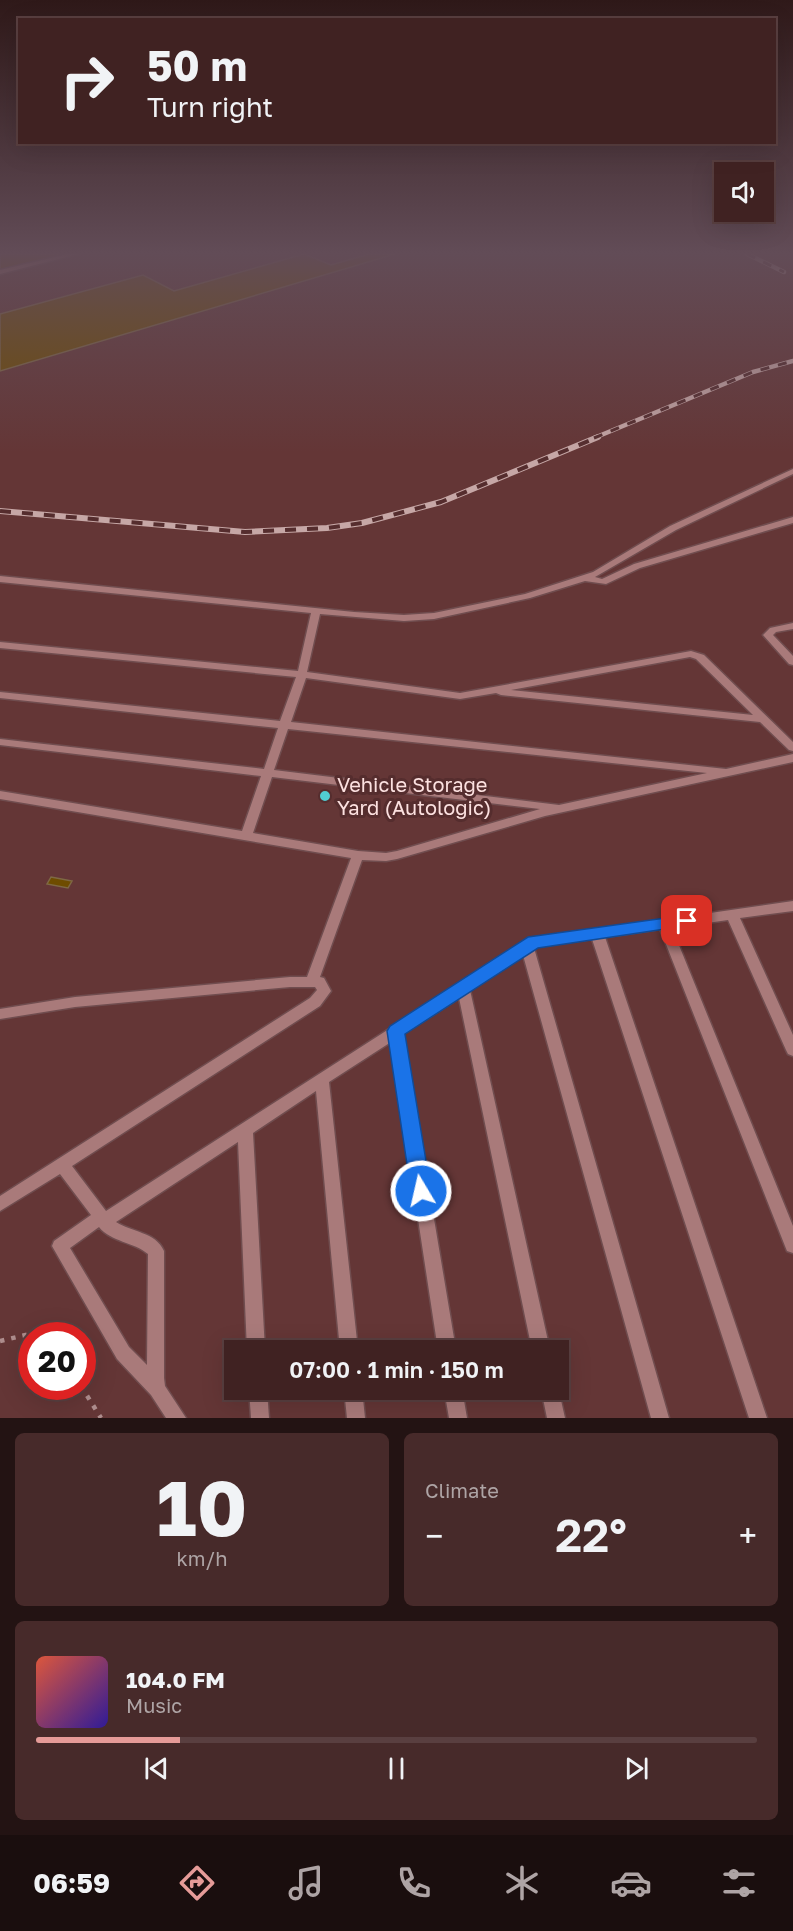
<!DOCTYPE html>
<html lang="en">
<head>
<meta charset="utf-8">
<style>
	:root { --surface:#402222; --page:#472a2a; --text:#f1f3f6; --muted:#aea4a5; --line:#593f40; --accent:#e69b98 }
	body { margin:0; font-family:"Golos Text",sans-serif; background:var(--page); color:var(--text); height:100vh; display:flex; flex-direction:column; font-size:22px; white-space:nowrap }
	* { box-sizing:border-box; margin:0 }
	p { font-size:20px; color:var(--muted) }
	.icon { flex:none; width:33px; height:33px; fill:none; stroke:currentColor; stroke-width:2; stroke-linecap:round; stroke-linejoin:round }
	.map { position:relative; height:1418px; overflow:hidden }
	.panel { display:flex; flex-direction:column; gap:15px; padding:15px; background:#231313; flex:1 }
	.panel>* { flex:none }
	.banner { position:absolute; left:18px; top:18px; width:758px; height:126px; border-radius:0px; box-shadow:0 6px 24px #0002,0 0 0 2px var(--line); background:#402222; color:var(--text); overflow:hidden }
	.fabs { position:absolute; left:714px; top:162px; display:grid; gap:12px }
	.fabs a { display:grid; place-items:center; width:60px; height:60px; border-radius:0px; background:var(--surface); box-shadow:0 6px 24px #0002,0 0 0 2px var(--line); font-size:30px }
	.speed { position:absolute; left:18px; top:1322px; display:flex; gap:12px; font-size:30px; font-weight:700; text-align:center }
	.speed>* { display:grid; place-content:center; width:78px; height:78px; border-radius:50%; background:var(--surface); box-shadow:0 6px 24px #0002,0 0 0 2px var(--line); line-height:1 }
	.speed .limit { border:9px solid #d22; background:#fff; color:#111 }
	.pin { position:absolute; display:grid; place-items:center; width:51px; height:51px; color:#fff; margin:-26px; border-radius:12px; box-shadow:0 3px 9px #0006 }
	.me { position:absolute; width:66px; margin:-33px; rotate:351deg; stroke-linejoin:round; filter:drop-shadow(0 0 4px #0008) }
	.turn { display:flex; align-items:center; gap:21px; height:126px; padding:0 30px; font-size:27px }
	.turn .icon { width:78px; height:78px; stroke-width:2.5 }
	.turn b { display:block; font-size:42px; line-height:51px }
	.big { font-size:45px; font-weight:600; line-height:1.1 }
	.panel .widget { flex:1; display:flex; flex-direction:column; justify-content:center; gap:9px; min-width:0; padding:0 21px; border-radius:9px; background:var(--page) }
	.panel .dial { align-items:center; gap:0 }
	.dial b { font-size:78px; line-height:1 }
	.song { display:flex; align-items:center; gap:18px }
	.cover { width:72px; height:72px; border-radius:9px; background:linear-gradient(135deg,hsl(10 70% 55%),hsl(250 70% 35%)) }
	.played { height:6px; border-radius:3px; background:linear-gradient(90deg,var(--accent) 20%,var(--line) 20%) }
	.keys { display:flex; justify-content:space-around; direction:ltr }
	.heat { display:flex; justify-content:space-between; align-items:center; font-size:33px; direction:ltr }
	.panel .tiles { flex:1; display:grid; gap:15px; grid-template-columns:1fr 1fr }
	.widget:last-child { grid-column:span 2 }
	.trip { position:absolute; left:224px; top:1340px; width:345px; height:60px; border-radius:0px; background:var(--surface); box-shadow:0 6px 24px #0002,0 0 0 2px var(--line); font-weight:600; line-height:60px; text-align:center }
	.menu { display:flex; height:96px; justify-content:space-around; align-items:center; background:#1a0e0e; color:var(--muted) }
	.menu .icon { width:42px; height:42px }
	.menu .current { color:var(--accent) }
	.menu b { font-size:27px; color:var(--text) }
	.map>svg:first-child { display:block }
</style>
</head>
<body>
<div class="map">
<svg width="793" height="1418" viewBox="0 0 793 1418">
	<rect width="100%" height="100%" fill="#552d2e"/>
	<path fill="#643636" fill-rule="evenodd" d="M 0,254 L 793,254 L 793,1418 L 0,1418 ZM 32,1335 L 82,1335 L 82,1386 L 32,1386 ZM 234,1350 L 558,1350 L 558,1389 L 234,1389 Z"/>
	<path fill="#6e4c00" stroke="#7e6844" stroke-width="1.5" d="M 0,254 L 65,254 L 0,270 Z
		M 304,254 L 331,265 L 369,254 L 395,254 L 0,371 L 0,314 L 143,275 L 174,291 Z
		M 51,877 L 72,881 L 68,888 L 47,884 Z"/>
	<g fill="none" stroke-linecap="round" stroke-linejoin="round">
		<g stroke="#704d4f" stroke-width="3">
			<path id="lane" d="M 68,254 L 78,254 L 0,274 L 0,270 Z
				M 793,469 L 793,474 L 676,530 L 595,577 L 602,579 L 634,564 L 793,517 L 793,523 L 640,568 L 606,584 L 585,581 L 530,598 L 434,619 L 404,621 L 320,614 L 307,672 L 460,693 L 691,651 L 704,655 L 793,742 L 793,751 L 789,750 L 760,722 L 501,695 L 496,693 L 460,699 L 306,678 L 291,722 L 726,769 L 793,754 L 793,762 L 545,816 L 397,859 L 386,861 L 362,860 L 320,977 L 324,978 L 331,991 L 320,1006 L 72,1166 L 106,1211 L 529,939 L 793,901 L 793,911 L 740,918 L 793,1035 L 793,1056 L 788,1054 L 786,1050 L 728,920 L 672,928 L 793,1226 L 793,1253 L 787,1251 L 785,1246 L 660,929 L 605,937 L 767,1418 L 749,1418 L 592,939 L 537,946 L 534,948 L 669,1418 L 651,1418 L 523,955 L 470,990 L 550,1350 L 532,1350 L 459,998 L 403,1034 L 456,1350 L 438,1350 L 391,1042 L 329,1082 L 358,1350 L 340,1350 L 316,1091 L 253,1133 L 265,1350 L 247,1350 L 238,1142 L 116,1222 C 131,1232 156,1232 164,1251 L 164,1378 L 165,1386 L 186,1418 L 166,1418 L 151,1395 L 117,1359 L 52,1246 L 54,1241 L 91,1215 L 60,1174 L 0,1211 L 0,1196 L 310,998 L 317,990 L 315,987 L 290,987 L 75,1007 L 0,1019 L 0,1009 L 75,997 L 290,977 L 307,977 L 351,858 L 0,799 L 0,791 L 242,831 L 261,776 L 0,745 L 0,739 L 264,769 L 278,728 L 0,698 L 0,692 L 280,721 L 296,677 L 0,648 L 0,642 L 298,671 L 311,613 L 0,582 L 0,576 L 354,612 L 404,615 L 434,613 L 525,594 L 593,572 L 670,526 ZM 690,657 L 696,659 L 753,715 L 511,690 ZM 288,729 L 707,773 L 559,805 L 274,770 ZM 272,777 L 540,809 L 397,851 L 386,853 L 358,851 L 253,833 ZM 99,1227 C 111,1242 134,1242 148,1254 L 147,1365 L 129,1347 L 70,1248 Z
				M 793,623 L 793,629 L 776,632 L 773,635 L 793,656 L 793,665 L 789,664 L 763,635 L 770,628 Z
				M 558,1387 L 565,1418 L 547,1418 L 541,1389 L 558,1389 Z
				M 249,1389 L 267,1389 L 269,1418 L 251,1418 Z
				M 344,1389 L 362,1389 L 365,1418 L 347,1418 Z
				M 444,1389 L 462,1389 L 467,1418 L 449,1418 Z"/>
		</g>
		<path stroke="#ae8d8d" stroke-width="4.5" stroke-dasharray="4.5 7" stroke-linecap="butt" d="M 0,1341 L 47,1330 L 60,1335
			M 81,1386 L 101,1418"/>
		<use href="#lane" fill="#a97a7a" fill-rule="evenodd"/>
		<g stroke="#c6a7a6" stroke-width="4.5">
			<path id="rail-far1" d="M 747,254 L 784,272
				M 594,438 L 753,372 L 793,361"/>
		</g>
		<g stroke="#c6a7a6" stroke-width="6">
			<path id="rail" d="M 0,511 L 245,532 L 327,528 L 362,523 L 441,502 L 598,437"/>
		</g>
		<use href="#rail-far1" stroke="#552d2e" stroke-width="3" stroke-dasharray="9" stroke-linecap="butt"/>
		<use href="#rail" stroke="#552d2e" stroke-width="4" stroke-dasharray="11" stroke-linecap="butt"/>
	</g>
	<linearGradient id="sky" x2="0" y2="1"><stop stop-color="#2f1919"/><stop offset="0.56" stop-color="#624c57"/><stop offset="1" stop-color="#624c57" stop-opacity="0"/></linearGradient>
	<rect width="793" height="452" fill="url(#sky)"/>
	<path fill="#1a73e8" stroke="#114b97" stroke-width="1.5" d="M 687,915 L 692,916 L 695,921 L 692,925 L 538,948 L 405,1034 L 431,1191 L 428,1197 L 421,1200 L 414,1197 L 411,1191 L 387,1031 L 390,1026 L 528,937 Z"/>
	<circle fill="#51ccd2" stroke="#552d2e" stroke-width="2" cx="325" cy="796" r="6"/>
	<g text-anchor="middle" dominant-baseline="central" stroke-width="6" stroke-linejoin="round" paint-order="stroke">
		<g font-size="20" fill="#fce1e0" stroke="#552d2e" text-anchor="start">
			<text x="337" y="784">Vehicle Storage<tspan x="337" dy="23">Yard (Autologic)</tspan></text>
		</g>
	</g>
</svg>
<div class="fabs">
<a><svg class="icon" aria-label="sound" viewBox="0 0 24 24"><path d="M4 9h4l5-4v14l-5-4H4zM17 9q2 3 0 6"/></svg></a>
</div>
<div class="speed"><div class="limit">20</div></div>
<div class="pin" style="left:687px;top:921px;background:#d93025"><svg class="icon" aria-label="arrive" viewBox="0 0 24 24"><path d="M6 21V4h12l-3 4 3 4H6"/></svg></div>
<svg class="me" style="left:421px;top:1191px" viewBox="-20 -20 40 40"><circle r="17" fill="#1a73e8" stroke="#fff" stroke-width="3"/><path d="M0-11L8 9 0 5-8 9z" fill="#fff"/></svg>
<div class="trip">07:00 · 1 min · 150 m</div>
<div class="banner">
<div class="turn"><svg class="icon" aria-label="right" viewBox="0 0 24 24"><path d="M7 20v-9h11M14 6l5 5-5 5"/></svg><div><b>50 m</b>Turn right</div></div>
</div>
</div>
<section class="panel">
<div class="tiles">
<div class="widget dial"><b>10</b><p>km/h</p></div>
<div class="widget"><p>Climate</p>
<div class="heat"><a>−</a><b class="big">22°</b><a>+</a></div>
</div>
<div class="widget">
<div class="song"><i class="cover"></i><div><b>104.0 FM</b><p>Music</p></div></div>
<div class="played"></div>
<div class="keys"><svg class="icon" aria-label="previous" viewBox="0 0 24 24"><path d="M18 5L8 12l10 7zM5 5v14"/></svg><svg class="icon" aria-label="pause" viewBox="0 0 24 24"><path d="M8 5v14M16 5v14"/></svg><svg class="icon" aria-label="next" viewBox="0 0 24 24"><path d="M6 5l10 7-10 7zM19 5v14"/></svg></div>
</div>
</div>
</section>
<nav class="menu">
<b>06:59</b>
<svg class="icon current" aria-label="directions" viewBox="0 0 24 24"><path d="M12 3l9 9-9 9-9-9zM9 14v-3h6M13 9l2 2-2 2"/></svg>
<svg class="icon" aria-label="music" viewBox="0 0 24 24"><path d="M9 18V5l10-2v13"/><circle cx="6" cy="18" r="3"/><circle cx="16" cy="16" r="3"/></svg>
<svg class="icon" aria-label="phone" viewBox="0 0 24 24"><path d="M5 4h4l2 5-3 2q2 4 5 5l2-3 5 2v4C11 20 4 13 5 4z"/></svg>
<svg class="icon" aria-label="climate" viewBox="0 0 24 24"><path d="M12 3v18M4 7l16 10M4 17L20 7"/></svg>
<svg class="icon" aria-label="car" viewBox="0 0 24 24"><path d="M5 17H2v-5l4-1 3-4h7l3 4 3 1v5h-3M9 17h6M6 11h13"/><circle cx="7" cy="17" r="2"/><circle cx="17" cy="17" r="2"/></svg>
<svg class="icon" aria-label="filters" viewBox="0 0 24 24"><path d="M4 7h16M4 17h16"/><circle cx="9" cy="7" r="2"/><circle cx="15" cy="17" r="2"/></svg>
</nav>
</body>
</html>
